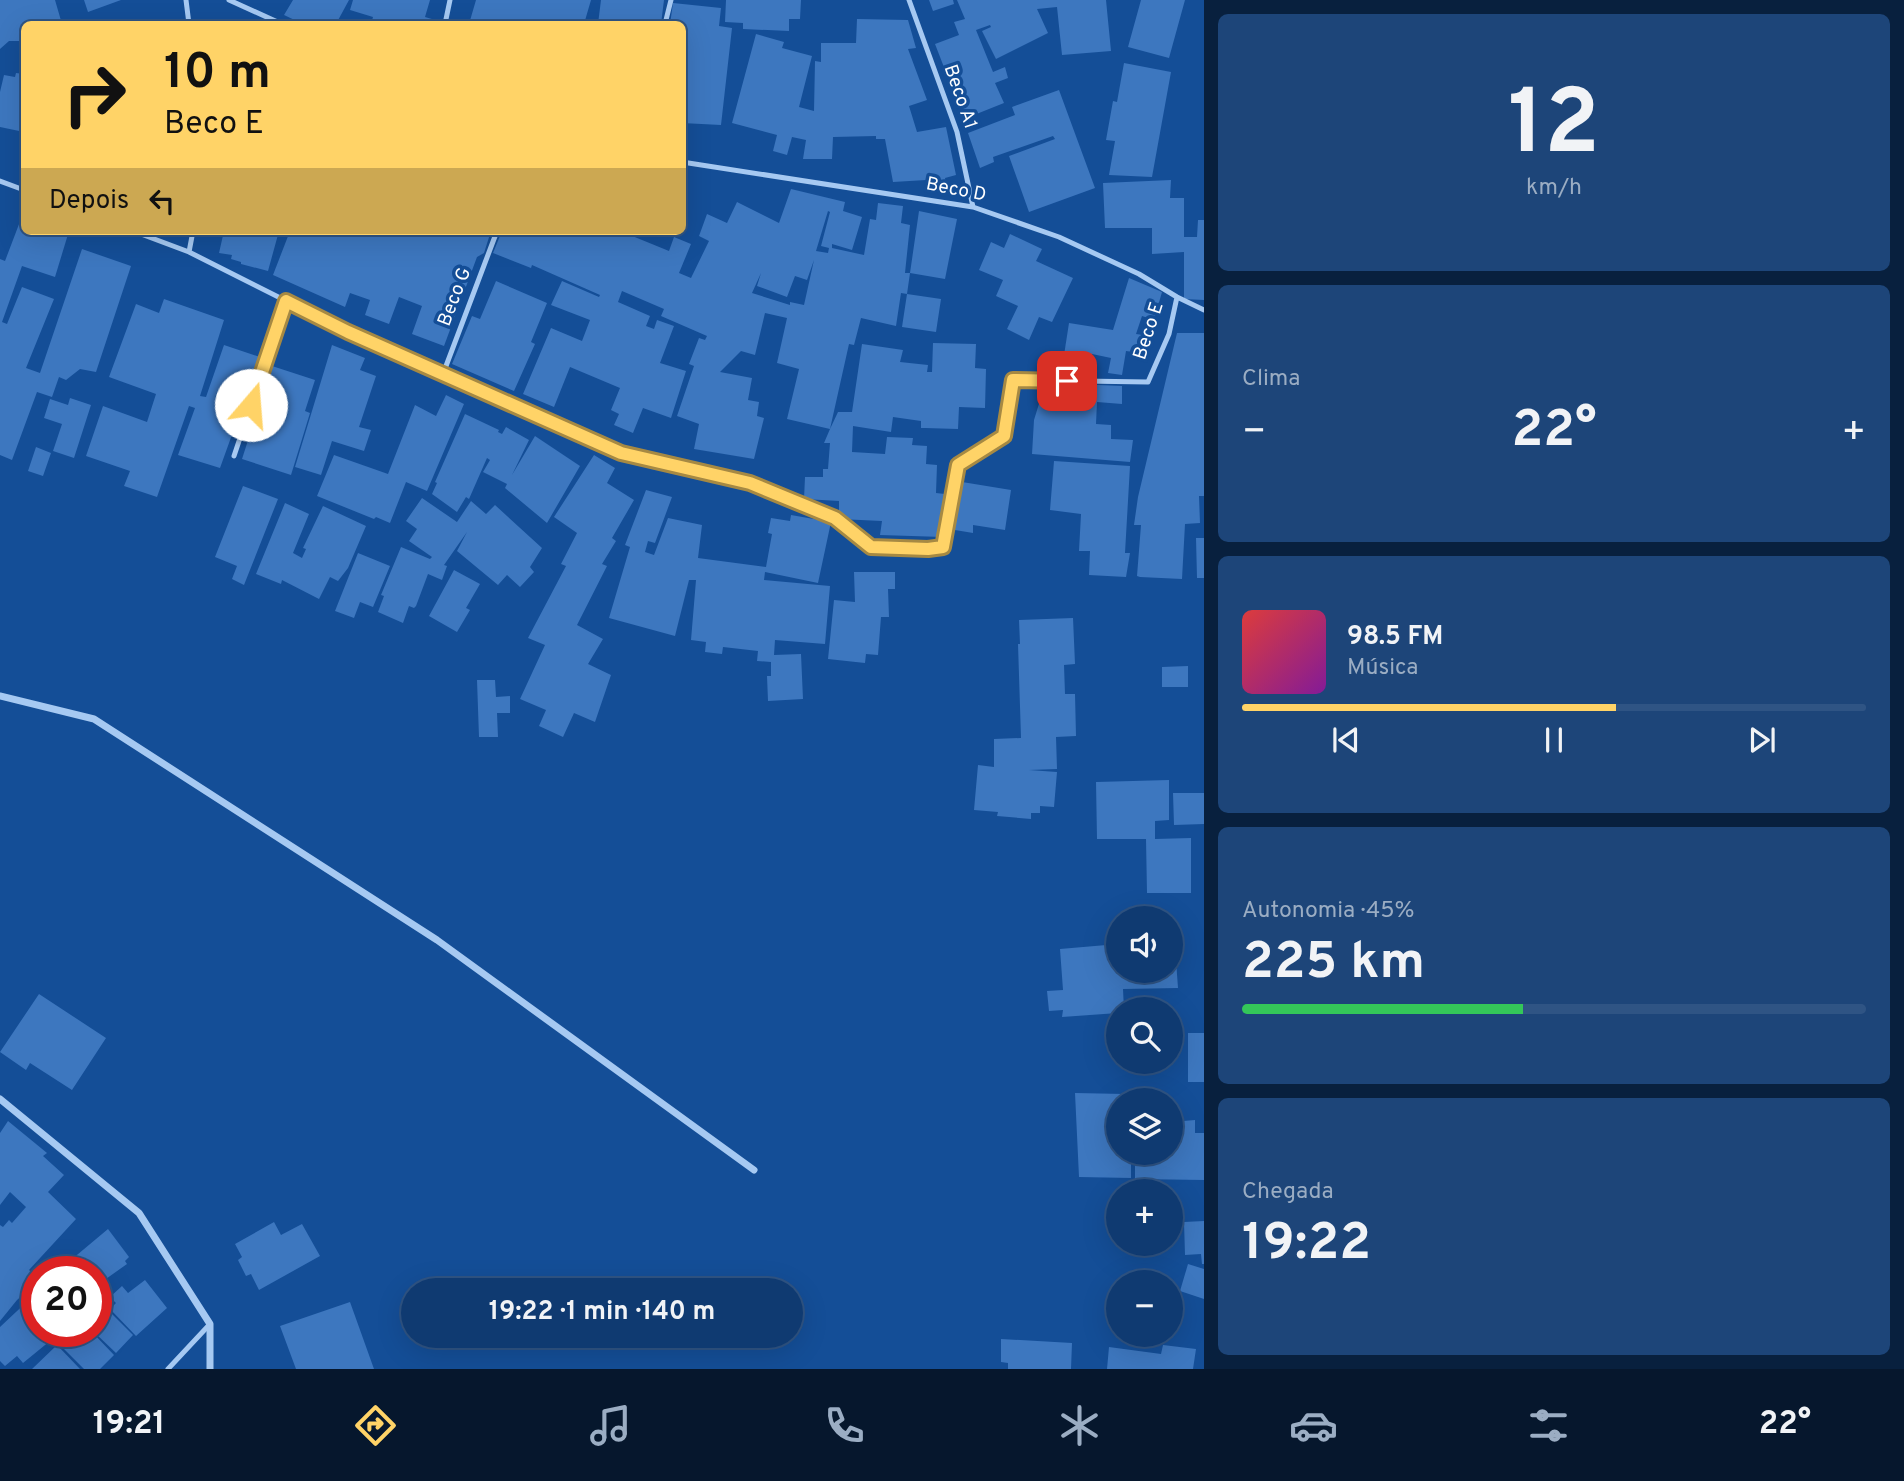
<!DOCTYPE html>
<html lang="pt">
<head>
<meta charset="utf-8">
<style>
	:root { --surface:#0f3a71; --page:#1d4579; --text:#f1f3f6; --muted:#9badc3; --line:#2f5484; --accent:#ffd367 }
	body { margin:0; font-family:Overpass,sans-serif; background:var(--page); color:var(--text); height:100vh; display:flex; flex-direction:column; font-size:26px; white-space:nowrap }
	* { box-sizing:border-box; margin:0 }
	p { font-size:23px; color:var(--muted) }
	.icon { flex:none; width:38px; height:38px; fill:none; stroke:currentColor; stroke-width:2; stroke-linecap:round; stroke-linejoin:round }
	.map { position:relative; flex:1; overflow:hidden }
	.sheet { display:flex; flex-direction:column; gap:14px; padding:14px; background:#08203e; width:700px }
	.sheet>* { flex:none }
	.top-card { position:absolute; left:21px; top:21px; width:665px; height:214px; border-radius:10px; box-shadow:0 7px 28px #0002,0 0 0 2px var(--line); background:#ffd367; color:#111; overflow:hidden }
	.controls { position:absolute; left:1106px; top:906px; display:grid; gap:14px }
	.controls a { display:grid; place-items:center; width:77px; height:77px; border-radius:50%; background:var(--surface); box-shadow:0 7px 28px #0002,0 0 0 2px var(--line); font-size:35px }
	.speed { position:absolute; left:21px; top:1256px; display:flex; gap:14px; font-size:35px; font-weight:700; text-align:center }
	.speed>* { display:grid; place-content:center; width:91px; height:91px; border-radius:50%; background:var(--surface); box-shadow:0 7px 28px #0002,0 0 0 2px var(--line); line-height:1 }
	.speed .limit { border:10px solid #d22; background:#fff; color:#111 }
	.pin { position:absolute; display:grid; place-items:center; width:60px; height:60px; color:#fff; margin:-30px; border-radius:14px; box-shadow:0 4px 10px #0006 }
	.me { position:absolute; width:77px; margin:-38px; rotate:18deg; stroke-linejoin:round; filter:drop-shadow(0 0 5px #0008) }
	.turn { display:flex; align-items:center; gap:24px; height:147px; padding:0 28px; font-size:32px }
	.turn .icon { width:91px; height:91px; stroke-width:2.5 }
	.turn b { display:block; font-size:49px; line-height:60px }
	.then { display:flex; align-items:center; height:66px; padding:0 28px; background:#0003; gap:14px; font-size:26px }
	.big { font-size:52px; font-weight:700; line-height:1.1 }
	.sheet .widget { flex:1; display:flex; flex-direction:column; justify-content:center; gap:10px; min-width:0; padding:0 24px; border-radius:10px; background:var(--page) }
	.sheet .dial { align-items:center; gap:0 }
	.dial b { font-size:91px; line-height:1 }
	.song { display:flex; align-items:center; gap:21px }
	.cover { width:84px; height:84px; border-radius:10px; background:linear-gradient(135deg,hsl(0 70% 55%),hsl(290 70% 35%)) }
	.played { height:7px; border-radius:4px; background:linear-gradient(90deg,var(--accent) 60%,var(--line) 60%) }
	.keys { display:flex; justify-content:space-around; direction:ltr }
	.heat { display:flex; justify-content:space-between; align-items:center; font-size:38px; direction:ltr }
	.charge { height:10px; border-radius:5px; background:linear-gradient(90deg,#34c759 45%,var(--line) 0) }
	.trip { position:absolute; left:401px; top:1278px; width:402px; height:70px; border-radius:35px; background:var(--surface); box-shadow:0 7px 28px #0002,0 0 0 2px var(--line); font-weight:700; line-height:70px; text-align:center }
	.tab-bar { display:flex; height:112px; justify-content:space-around; align-items:center; background:#06172d; color:var(--muted) }
	.tab-bar .icon { width:49px; height:49px }
	.tab-bar .selected { color:var(--accent) }
	.tab-bar b { font-size:32px; color:var(--text) }
	main { display:flex; flex:1; min-height:0 }
	.map>svg:first-child { display:block }
</style>
</head>
<body>
<main>
<div class="map">
<svg width="1204" height="1369" viewBox="0 0 1204 1369">
	<rect width="100%" height="100%" fill="#144e97"/>
	<path fill="#3d77bf" fill-rule="evenodd" d="M 0,0 L 55,0 L 62,24 L 24,24 L 24,41 L 9,41 L 0,49 Z
		M 84,0 L 121,0 L 88,12 Z
		M 293,0 L 349,0 L 336,24 L 303,24 L 284,15 Z
		M 353,0 L 430,0 L 425,17 L 442,22 L 441,24 L 371,24 L 373,17 L 350,10 Z
		M 476,0 L 591,0 L 584,24 L 469,24 Z
		M 601,0 L 664,0 L 661,24 L 598,24 Z
		M 726,0 L 801,0 L 800,19 L 789,19 L 789,31 L 743,29 L 743,23 L 725,22 Z
		M 929,0 L 953,0 L 954,4 L 933,11 Z
		M 957,0 L 1106,0 L 1111,51 L 1062,55 L 1057,7 L 1037,9 L 1048,33 L 996,59 L 982,31 L 991,27 L 990,25 L 976,30 L 993,72 L 1005,67 L 1008,78 L 995,83 L 1004,103 L 964,119 L 935,44 L 959,35 L 954,22 L 965,19 Z
		M 1141,0 L 1185,0 L 1169,58 L 1128,47 Z
		M 673,3 L 721,8 L 719,26 L 732,28 L 721,125 L 682,123 L 682,24 L 670,24 Z
		M 857,19 L 908,20 L 916,48 L 908,49 L 927,100 L 909,106 L 917,132 L 946,127 L 956,175 L 945,178 L 947,189 L 929,190 L 926,180 L 893,182 L 885,139 L 876,139 L 876,136 L 833,137 L 832,159 L 803,159 L 806,140 L 792,137 L 787,155 L 773,151 L 777,135 L 732,123 L 756,34 L 784,42 L 782,48 L 812,56 L 799,107 L 814,111 L 815,61 L 821,62 L 821,43 L 856,43 Z
		M 1124,63 L 1171,72 L 1152,177 L 1109,175 L 1115,141 L 1106,140 L 1113,101 L 1117,102 Z
		M 16,73 L 24,74 L 24,132 L 0,127 L 0,92 L 4,75 L 15,77 Z
		M 1059,90 L 1095,188 L 1029,212 L 1009,156 L 1055,139 L 1053,136 L 993,157 L 994,162 L 980,168 L 968,133 L 1015,115 L 1012,107 Z
		M 1171,180 L 1170,198 L 1184,198 L 1184,237 L 1197,237 L 1198,220 L 1204,220 L 1204,300 L 1184,299 L 1184,252 L 1152,254 L 1152,228 L 1105,228 L 1103,183 Z
		M 791,189 L 845,202 L 843,211 L 862,217 L 852,250 L 832,244 L 832,248 L 864,255 L 870,219 L 876,220 L 878,203 L 903,206 L 901,223 L 910,225 L 905,273 L 910,273 L 907,294 L 941,299 L 936,332 L 902,327 L 907,294 L 901,293 L 896,326 L 861,318 L 854,345 L 849,344 L 830,429 L 838,412 L 852,412 L 862,344 L 903,350 L 900,362 L 928,365 L 927,372 L 932,372 L 933,343 L 976,344 L 975,368 L 986,369 L 985,408 L 959,407 L 958,429 L 925,428 L 921,428 L 921,421 L 893,417 L 891,432 L 853,426 L 852,452 L 885,454 L 887,437 L 913,438 L 912,445 L 927,446 L 926,464 L 937,465 L 936,493 L 945,494 L 943,537 L 880,535 L 882,521 L 839,519 L 839,501 L 804,499 L 805,477 L 823,477 L 823,469 L 828,469 L 830,443 L 824,443 L 830,429 L 787,419 L 799,369 L 777,363 L 787,318 L 765,313 L 755,355 L 741,351 L 720,372 L 752,378 L 748,400 L 759,402 L 757,416 L 764,418 L 754,459 L 694,449 L 699,424 L 677,416 L 694,366 L 689,364 L 699,338 L 705,340 L 707,336 L 661,316 L 664,309 L 622,291 L 618,302 L 650,316 L 646,326 L 654,329 L 657,320 L 674,326 L 660,363 L 686,371 L 671,418 L 643,408 L 633,433 L 614,425 L 619,414 L 611,410 L 620,388 L 570,367 L 554,407 L 523,394 L 551,328 L 582,341 L 590,320 L 551,305 L 562,281 L 599,297 L 600,295 L 532,265 L 531,268 L 493,253 L 502,231 L 620,231 L 669,251 L 674,237 L 691,244 L 679,273 L 691,278 L 709,241 L 699,236 L 707,214 L 727,223 L 737,202 L 779,223 ZM 828,211 L 830,212 L 821,246 L 829,248 L 828,253 L 816,251 ZM 814,260 L 804,305 L 790,302 L 790,305 L 752,293 L 761,273 L 757,286 L 787,297 L 795,276 L 807,280 Z
		M 24,211 L 24,231 L 69,231 L 55,277 L 22,266 L 2,322 L 7,324 L 22,287 L 54,299 L 26,368 L 40,373 L 82,249 L 131,266 L 96,372 L 80,369 L 66,380 L 59,377 L 52,397 L 37,392 L 12,460 L 0,455 L 0,259 L 5,261 Z
		M 919,211 L 957,219 L 945,279 L 910,273 Z
		M 224,231 L 279,231 L 268,271 L 241,264 L 241,262 L 231,259 L 232,255 L 219,253 Z
		M 290,231 L 491,231 L 484,253 L 477,257 L 444,346 L 412,334 L 422,306 L 399,297 L 389,324 L 365,315 L 370,300 L 350,293 L 345,307 L 273,275 Z
		M 1010,234 L 1042,249 L 1036,261 L 1073,278 L 1052,322 L 1039,317 L 1029,340 L 1007,329 L 1018,306 L 996,296 L 1003,280 L 979,270 L 991,242 L 1004,248 Z
		M 1129,278 L 1162,292 L 1154,320 L 1142,316 L 1136,334 L 1143,335 L 1140,353 L 1126,351 L 1122,375 L 1108,373 L 1111,358 L 1092,354 L 1091,367 L 1076,365 L 1076,370 L 1062,368 L 1069,323 L 1113,330 Z
		M 496,281 L 547,303 L 531,342 L 535,344 L 514,391 L 452,364 L 472,316 L 480,319 Z
		M 164,299 L 224,320 L 200,396 L 206,397 L 224,345 L 260,357 L 220,468 L 178,455 L 195,408 L 189,406 L 157,497 L 124,486 L 130,471 L 86,456 L 103,406 L 147,422 L 156,394 L 109,377 L 136,304 L 159,313 Z
		M 1177,333 L 1204,333 L 1204,496 L 1199,496 L 1200,523 L 1185,524 L 1182,579 L 1140,577 L 1137,576 L 1141,525 L 1134,525 L 1138,497 Z
		M 332,345 L 365,358 L 360,370 L 376,376 L 359,427 L 371,430 L 364,451 L 332,441 L 321,475 L 295,467 Z
		M 272,366 L 315,380 L 305,411 L 310,413 L 291,475 L 242,459 Z
		M 1050,383 L 1122,386 L 1122,404 L 1097,402 L 1096,424 L 1111,425 L 1111,439 L 1133,440 L 1130,462 L 1032,454 L 1034,420 L 1042,394 Z
		M 446,395 L 464,404 L 427,491 L 406,482 L 390,523 L 376,517 L 374,519 L 317,496 L 334,455 L 388,474 L 415,405 L 436,416 Z
		M 70,398 L 91,405 L 74,458 L 53,451 L 62,424 L 44,418 L 50,399 L 68,405 Z
		M 465,414 L 499,430 L 498,432 L 502,434 L 506,427 L 529,440 L 512,475 L 535,436 L 580,466 L 547,523 L 505,488 L 507,484 L 483,472 L 490,460 L 487,458 L 469,499 L 466,497 L 457,512 L 432,494 L 437,483 L 435,482 Z
		M 36,447 L 51,453 L 43,476 L 28,471 Z
		M 594,455 L 615,468 L 607,483 L 634,500 L 612,538 L 616,541 L 602,564 L 607,566 L 577,625 L 603,639 L 588,664 L 611,675 L 595,722 L 574,713 L 563,737 L 539,726 L 546,710 L 520,699 L 545,645 L 528,638 L 566,566 L 561,564 L 577,533 L 554,517 Z
		M 1054,461 L 1130,466 L 1125,553 L 1130,553 L 1126,577 L 1089,575 L 1090,551 L 1079,551 L 1081,514 L 1050,510 Z
		M 956,481 L 1011,490 L 1005,530 L 973,525 L 973,533 L 949,529 Z
		M 243,486 L 278,499 L 244,585 L 232,579 L 237,566 L 215,557 Z
		M 646,490 L 672,497 L 655,543 L 648,541 L 645,552 L 654,555 L 668,518 L 702,525 L 698,558 L 766,567 L 772,534 L 768,533 L 771,518 L 790,521 L 791,515 L 831,522 L 818,583 L 765,572 L 764,580 L 830,586 L 825,644 L 775,640 L 774,655 L 801,654 L 803,699 L 768,701 L 767,676 L 771,676 L 771,662 L 757,661 L 758,651 L 723,647 L 722,654 L 705,652 L 706,642 L 691,640 L 696,580 L 689,580 L 675,636 L 609,618 L 630,547 L 625,545 Z
		M 422,498 L 457,522 L 471,501 L 486,514 L 495,505 L 542,548 L 530,567 L 534,572 L 520,587 L 507,575 L 498,585 L 457,551 L 467,532 L 444,565 L 447,566 L 442,580 L 428,574 L 416,606 L 414,608 L 409,606 L 403,623 L 378,612 L 384,596 L 381,595 L 401,547 L 430,559 L 432,557 L 409,541 L 417,529 L 406,521 Z
		M 285,503 L 309,514 L 293,553 L 302,558 L 306,549 L 303,548 L 323,506 L 366,526 L 348,568 L 338,581 L 330,577 L 319,599 L 282,580 L 281,584 L 256,574 Z
		M 1196,538 L 1204,538 L 1204,578 L 1197,578 Z
		M 358,553 L 390,566 L 373,607 L 360,602 L 354,618 L 335,611 Z
		M 454,570 L 480,584 L 466,608 L 470,610 L 457,632 L 429,616 Z
		M 854,572 L 895,572 L 895,589 L 888,589 L 889,617 L 881,617 L 878,655 L 866,654 L 865,663 L 828,659 L 834,600 L 855,602 Z
		M 1073,618 L 1075,664 L 1064,665 L 1065,694 L 1075,694 L 1076,736 L 1056,737 L 1057,769 L 1029,770 L 1057,772 L 1054,807 L 1040,806 L 1040,813 L 1031,813 L 1031,819 L 997,816 L 998,812 L 974,810 L 978,765 L 994,767 L 994,739 L 1021,738 L 1018,644 L 1020,644 L 1019,620 Z
		M 1188,666 L 1188,687 L 1162,687 L 1162,667 Z
		M 477,680 L 495,680 L 496,697 L 510,696 L 510,713 L 497,713 L 498,737 L 479,737 Z
		M 1169,780 L 1169,820 L 1155,821 L 1155,839 L 1191,838 L 1191,893 L 1147,893 L 1146,839 L 1097,839 L 1096,782 Z
		M 1173,793 L 1204,793 L 1204,824 L 1174,825 Z
		M 1171,932 L 1174,932 L 1178,988 L 1123,989 L 1124,1010 L 1118,1010 L 1118,1013 L 1062,1017 L 1063,1010 L 1049,1011 L 1047,991 L 1063,990 L 1060,949 L 1118,944 L 1118,971 L 1171,971 Z
		M 39,994 L 106,1038 L 72,1090 L 30,1063 L 26,1070 L 0,1052 Z
		M 1188,1033 L 1204,1033 L 1204,1082 L 1188,1082 Z
		M 1075,1093 L 1125,1094 L 1125,1101 L 1118,1101 L 1118,1153 L 1131,1153 L 1131,1178 L 1079,1177 Z
		M 1195,1120 L 1195,1133 L 1204,1133 L 1204,1180 L 1135,1179 L 1135,1153 L 1171,1153 L 1171,1122 Z
		M 8,1121 L 47,1153 L 43,1156 L 64,1175 L 48,1192 L 76,1219 L 29,1270 L 37,1277 L 37,1282 L 17,1300 L 0,1321 L 0,1225 L 3,1227 L 9,1220 L 12,1223 L 26,1207 L 10,1192 L 0,1205 L 0,1133 Z
		M 1204,1221 L 1204,1264 L 1202,1264 L 1201,1254 L 1185,1255 L 1184,1222 Z
		M 274,1222 L 281,1235 L 302,1224 L 320,1256 L 259,1290 L 251,1274 L 246,1276 L 238,1260 L 242,1257 L 235,1244 Z
		M 108,1229 L 129,1257 L 125,1261 L 127,1264 L 96,1286 L 96,1272 L 46,1272 L 53,1265 L 59,1270 Z
		M 1188,1264 L 1204,1269 L 1204,1299 L 1180,1291 Z
		M 145,1280 L 167,1308 L 136,1336 L 110,1309 L 116,1303 L 110,1297 L 122,1286 L 128,1293 Z
		M 33,1296 L 37,1300 L 37,1332 L 61,1332 L 23,1363 L 17,1356 L 5,1366 L 0,1361 L 0,1327 Z
		M 350,1302 L 374,1369 L 296,1369 L 280,1326 Z
		M 104,1306 L 133,1335 L 116,1353 L 94,1332 L 96,1332 L 96,1314 Z
		M 67,1332 L 92,1332 L 114,1355 L 100,1369 L 84,1369 L 57,1342 Z
		M 1001,1339 L 1072,1343 L 1071,1369 L 1008,1369 L 1008,1363 L 1001,1362 Z
		M 57,1345 L 80,1369 L 32,1369 Z
		M 1163,1345 L 1196,1349 L 1193,1369 L 1107,1369 L 1109,1347 L 1161,1354 Z"/>
	<g fill="none" stroke-linecap="round" stroke-linejoin="round">
		<path stroke="#a6c9f2" stroke-width="5" d="M 186,0 L 189,24
			M 229,0 L 282,24
			M 909,0 L 957,132 L 973,207
			M 445,24 L 450,0
			M 665,24 L 671,0
			M 682,162 L 973,207 L 1059,237 L 1139,274 L 1177,297 L 1204,310
			M 0,181 L 24,190
			M 133,231 L 189,252 L 348,332 L 621,453 L 750,483 L 835,518 L 871,547 L 928,549 L 943,547 L 958,465 L 1004,436 L 1013,380 L 1148,382 L 1169,334 L 1177,297
			M 189,252 L 193,231
			M 443,374 L 497,231
			M 234,456 L 286,301
			M 168,1369 L 210,1324"/>
		<path stroke="#a6c9f2" stroke-width="7" d="M 0,696 L 94,719 L 437,940 L 754,1170
			M 0,1099 L 139,1213 L 210,1324 L 210,1369"/>
	</g>
	<g fill="none" stroke-linecap="round" stroke-linejoin="round">
		<g stroke="#a68943" stroke-width="18">
			<path id="route" d="M 251,405 L 286,301 L 348,332 L 621,453 L 750,483 L 835,518 L 871,547 L 928,549 L 943,547 L 958,465 L 1004,436 L 1013,380 L 1067,381"/>
		</g>
		<use href="#route" stroke="#ffd367" stroke-width="12"/>
	</g>
	<g text-anchor="middle" dominant-baseline="central" stroke-width="7" stroke-linejoin="round" paint-order="stroke">
		<g font-size="19" fill="#fff" stroke="#144e97">
			<text transform="translate(960 97) rotate(71)">Beco A1</text>
			<text transform="translate(956 190) rotate(11)">Beco D</text>
			<text transform="translate(455 297) rotate(-69)">Beco G</text>
			<text transform="translate(1149 331) rotate(-72)">Beco E</text>
		</g>
	</g>
</svg>
<div class="controls">
<a><svg class="icon" aria-label="sound" viewBox="0 0 24 24"><path d="M4 9h4l5-4v14l-5-4H4zM17 9q2 3 0 6"/></svg></a>
<a><svg class="icon" aria-label="search" viewBox="0 0 24 24"><circle cx="10" cy="10" r="6"/><path d="M15 15l6 6"/></svg></a>
<a><svg class="icon" aria-label="layers" viewBox="0 0 24 24"><path d="M12 4l9 5-9 5-9-5zM3 14l9 5 9-5"/></svg></a>
<a>+</a>
<a>−</a>
</div>
<div class="speed"><div class="limit">20</div></div>
<div class="pin" style="left:1067px;top:381px;background:#d93025"><svg class="icon" aria-label="arrive" viewBox="0 0 24 24"><path d="M6 21V4h12l-3 4 3 4H6"/></svg></div>
<svg class="me" style="left:251px;top:405px" viewBox="-20 -20 40 40"><circle r="19" fill="#fff"/><path d="M0-13L10 11 0 6-10 11z" fill="#ffd367"/></svg>
<div class="trip">19:22 · 1 min · 140 m</div>
<div class="top-card">
<div class="turn"><svg class="icon" aria-label="right" viewBox="0 0 24 24"><path d="M7 20v-9h11M14 6l5 5-5 5"/></svg><div><b>10 m</b>Beco E</div></div>
<div class="then">Depois<svg class="icon" aria-label="left" viewBox="0 0 24 24"><path d="M17 20v-9H6M10 6l-5 5 5 5"/></svg></div>
</div>
</div>
<section class="sheet">
<div class="widget dial"><b>12</b><p>km/h</p></div>
<div class="widget"><p>Clima</p>
<div class="heat"><a>−</a><b class="big">22°</b><a>+</a></div>
</div>
<div class="widget">
<div class="song"><i class="cover"></i><div><b>98.5 FM</b><p>Música</p></div></div>
<div class="played"></div>
<div class="keys"><svg class="icon" aria-label="previous" viewBox="0 0 24 24"><path d="M18 5L8 12l10 7zM5 5v14"/></svg><svg class="icon" aria-label="pause" viewBox="0 0 24 24"><path d="M8 5v14M16 5v14"/></svg><svg class="icon" aria-label="next" viewBox="0 0 24 24"><path d="M6 5l10 7-10 7zM19 5v14"/></svg></div>
</div>
<div class="widget"><p>Autonomia · 45%</p><b class="big">225 km</b><div class="charge"></div></div>
<div class="widget"><p>Chegada</p><b class="big">19:22</b></div>
</section>
</main>
<nav class="tab-bar">
<b>19:21</b>
<svg class="icon selected" aria-label="directions" viewBox="0 0 24 24"><path d="M12 3l9 9-9 9-9-9zM9 14v-3h6M13 9l2 2-2 2"/></svg>
<svg class="icon" aria-label="music" viewBox="0 0 24 24"><path d="M9 18V5l10-2v13"/><circle cx="6" cy="18" r="3"/><circle cx="16" cy="16" r="3"/></svg>
<svg class="icon" aria-label="phone" viewBox="0 0 24 24"><path d="M5 4h4l2 5-3 2q2 4 5 5l2-3 5 2v4C11 20 4 13 5 4z"/></svg>
<svg class="icon" aria-label="climate" viewBox="0 0 24 24"><path d="M12 3v18M4 7l16 10M4 17L20 7"/></svg>
<svg class="icon" aria-label="car" viewBox="0 0 24 24"><path d="M5 17H2v-5l4-1 3-4h7l3 4 3 1v5h-3M9 17h6M6 11h13"/><circle cx="7" cy="17" r="2"/><circle cx="17" cy="17" r="2"/></svg>
<svg class="icon" aria-label="filters" viewBox="0 0 24 24"><path d="M4 7h16M4 17h16"/><circle cx="9" cy="7" r="2"/><circle cx="15" cy="17" r="2"/></svg>
<b>22°</b>
</nav>
</body>
</html>
